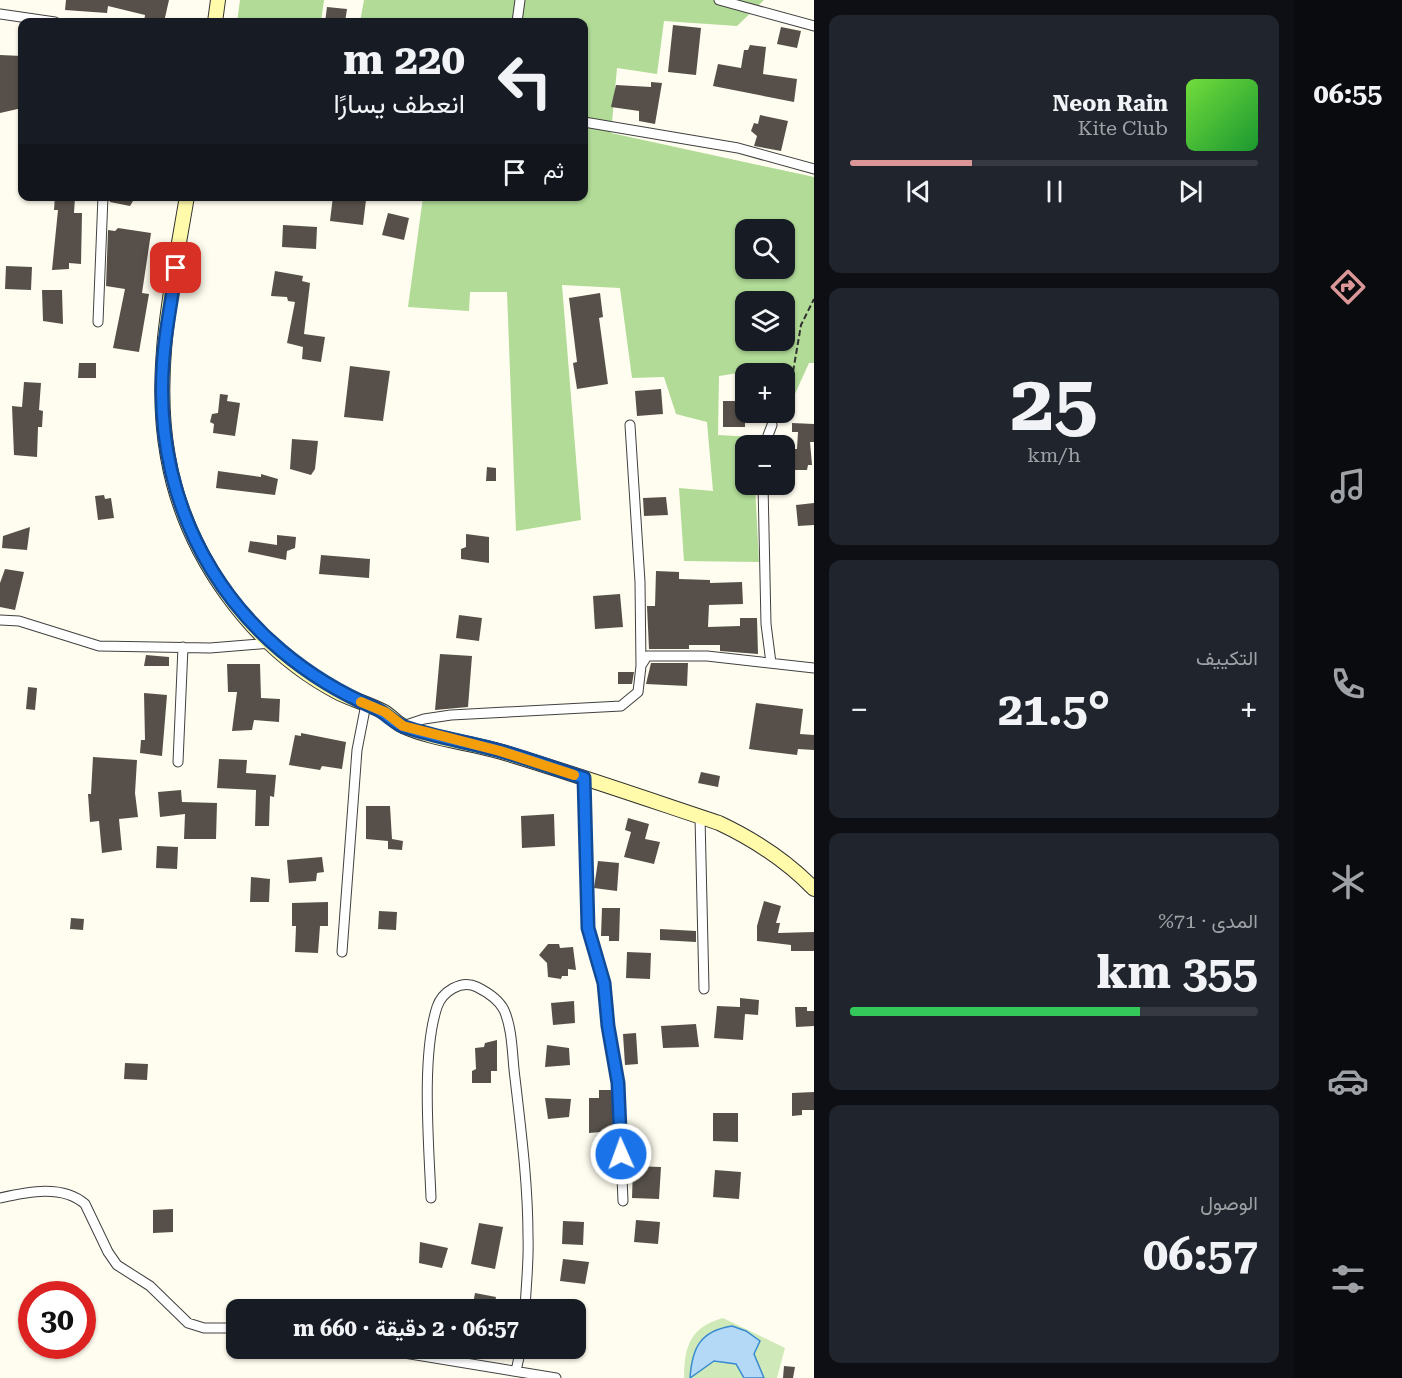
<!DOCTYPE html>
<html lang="ar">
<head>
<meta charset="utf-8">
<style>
	:root { --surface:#171b24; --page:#20242c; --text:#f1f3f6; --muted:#9ea1a6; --line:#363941; --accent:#db9798 }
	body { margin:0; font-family:"Roboto Serif",Vazirmatn,serif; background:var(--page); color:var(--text); direction:rtl; height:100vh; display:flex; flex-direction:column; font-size:22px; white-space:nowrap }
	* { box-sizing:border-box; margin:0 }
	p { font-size:20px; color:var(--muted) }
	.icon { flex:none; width:33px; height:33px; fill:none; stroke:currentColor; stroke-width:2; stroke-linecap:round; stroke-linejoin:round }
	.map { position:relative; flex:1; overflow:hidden; direction:ltr }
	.sheet { display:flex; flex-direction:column; gap:15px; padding:15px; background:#0d0f14; width:480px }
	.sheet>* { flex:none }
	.banner { position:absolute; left:18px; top:18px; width:570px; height:183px; border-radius:12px; box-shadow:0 2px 4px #0004; direction:rtl; background:#171b24; color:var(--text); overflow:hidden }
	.controls { position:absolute; left:735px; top:219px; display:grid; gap:12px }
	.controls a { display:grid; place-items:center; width:60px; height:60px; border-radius:12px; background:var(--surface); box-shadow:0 2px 4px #0004; font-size:30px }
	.speed { position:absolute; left:18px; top:1281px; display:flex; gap:12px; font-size:30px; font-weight:700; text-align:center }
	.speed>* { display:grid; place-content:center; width:78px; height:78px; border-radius:50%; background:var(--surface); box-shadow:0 2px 4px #0004; line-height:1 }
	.speed .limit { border:9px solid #d22; background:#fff; color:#111 }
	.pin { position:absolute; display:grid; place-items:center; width:51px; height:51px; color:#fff; margin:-26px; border-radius:12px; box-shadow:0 3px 9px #0006 }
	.me { position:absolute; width:66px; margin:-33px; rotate:358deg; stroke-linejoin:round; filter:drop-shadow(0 0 4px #0008) }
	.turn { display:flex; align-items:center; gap:21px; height:126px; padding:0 24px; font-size:27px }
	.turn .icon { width:78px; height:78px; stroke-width:2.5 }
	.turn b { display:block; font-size:42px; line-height:51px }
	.then { display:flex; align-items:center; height:57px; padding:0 24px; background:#0003; gap:12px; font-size:22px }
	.big { font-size:45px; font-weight:700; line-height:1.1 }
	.sheet .tile { flex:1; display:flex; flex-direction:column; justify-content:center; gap:9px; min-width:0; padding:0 21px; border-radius:12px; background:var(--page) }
	.sheet .dial { align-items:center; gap:0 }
	.dial b { font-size:78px; line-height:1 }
	.song { display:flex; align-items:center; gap:18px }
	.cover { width:72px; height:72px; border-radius:9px; background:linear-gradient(135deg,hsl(100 70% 55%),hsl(130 70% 35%)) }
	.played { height:6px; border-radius:3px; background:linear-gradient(90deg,var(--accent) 30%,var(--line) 30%) }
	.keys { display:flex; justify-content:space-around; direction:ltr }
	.heat { display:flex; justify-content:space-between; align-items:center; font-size:33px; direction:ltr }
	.charge { height:9px; border-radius:4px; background:linear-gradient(90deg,#34c759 71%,var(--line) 0) }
	.trip { position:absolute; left:226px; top:1299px; width:360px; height:60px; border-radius:12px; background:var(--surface); box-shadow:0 2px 4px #0004; font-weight:700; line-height:60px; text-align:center; direction:rtl }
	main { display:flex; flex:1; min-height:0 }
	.dock { display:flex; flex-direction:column; width:108px; justify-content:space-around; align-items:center; background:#090b0e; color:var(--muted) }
	.dock .icon { width:42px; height:42px }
	.dock .selected { color:var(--accent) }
	.dock b { font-size:27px; color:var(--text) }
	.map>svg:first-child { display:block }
</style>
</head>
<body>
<main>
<nav class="dock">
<b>06:55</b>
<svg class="icon selected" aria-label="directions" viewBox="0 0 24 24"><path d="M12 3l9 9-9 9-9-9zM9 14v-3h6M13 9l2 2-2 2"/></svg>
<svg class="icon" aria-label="music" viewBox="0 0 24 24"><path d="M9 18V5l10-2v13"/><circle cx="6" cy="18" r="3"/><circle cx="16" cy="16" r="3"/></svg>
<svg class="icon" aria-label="phone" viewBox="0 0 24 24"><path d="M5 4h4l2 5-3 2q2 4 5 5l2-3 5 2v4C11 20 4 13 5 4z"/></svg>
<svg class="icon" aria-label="climate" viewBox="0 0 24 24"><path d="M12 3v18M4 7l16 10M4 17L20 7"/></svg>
<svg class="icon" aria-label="car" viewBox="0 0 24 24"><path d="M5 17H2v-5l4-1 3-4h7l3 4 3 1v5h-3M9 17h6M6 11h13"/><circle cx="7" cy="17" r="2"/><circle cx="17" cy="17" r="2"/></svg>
<svg class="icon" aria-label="filters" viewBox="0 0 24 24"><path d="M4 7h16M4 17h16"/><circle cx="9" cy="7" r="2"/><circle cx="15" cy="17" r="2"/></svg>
</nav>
<section class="sheet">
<div class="tile">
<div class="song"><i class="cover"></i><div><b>Neon Rain</b><p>Kite Club</p></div></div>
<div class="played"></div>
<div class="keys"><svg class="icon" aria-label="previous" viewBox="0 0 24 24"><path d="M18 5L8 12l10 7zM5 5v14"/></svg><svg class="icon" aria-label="pause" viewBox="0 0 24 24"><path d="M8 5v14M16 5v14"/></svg><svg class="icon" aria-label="next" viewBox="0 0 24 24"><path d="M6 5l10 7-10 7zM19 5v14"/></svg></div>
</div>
<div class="tile dial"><b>25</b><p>km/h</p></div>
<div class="tile"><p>التكييف</p>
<div class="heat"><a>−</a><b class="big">21.5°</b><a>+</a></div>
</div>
<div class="tile"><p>المدى · 71%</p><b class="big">355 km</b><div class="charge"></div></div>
<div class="tile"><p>الوصول</p><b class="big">06:57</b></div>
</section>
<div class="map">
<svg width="814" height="1378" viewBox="0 0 814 1378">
	<rect width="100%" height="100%" fill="#fffdef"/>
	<path fill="#cfeab8" d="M 723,1318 L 785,1348 L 777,1378 L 684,1378 C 684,1345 691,1327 723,1318 Z"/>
	<path fill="#b1db97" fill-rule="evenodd" d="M 240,0 L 324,0 L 321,22 L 237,22 Z
		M 364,0 L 764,0 L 737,26 L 664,21 L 657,74 L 617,68 L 611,133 L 814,177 L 814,363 L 809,363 L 789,407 L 785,407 L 784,374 L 751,371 L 719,376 L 718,435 L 753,437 L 754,445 L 746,446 L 746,484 L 755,485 L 759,562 L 684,561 L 679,488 L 713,491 L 707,422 L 676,414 L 664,377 L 632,378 L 620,288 L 562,285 L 581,520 L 516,531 L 507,292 L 470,292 L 469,311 L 408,307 L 423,197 L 584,196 L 584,22 L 360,22 ZM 746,230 L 784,230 L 784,268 L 746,268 ZM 746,302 L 784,302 L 784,340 L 746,340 Z"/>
	<path fill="#b3d9f7" stroke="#398acf" stroke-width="1.5" d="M 732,1326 L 746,1331 L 760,1341 L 754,1354 L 764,1378 L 744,1378 L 736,1364 L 714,1361 L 690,1378 C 692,1348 700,1331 732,1326 Z"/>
	<path fill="#57504a" d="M 66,0 L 169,0 L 164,22 L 144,22 L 145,15 L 108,6 L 107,13 L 65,10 Z
		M 327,7 L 347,9 L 345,22 L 325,22 Z
		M 673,25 L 701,28 L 696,75 L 668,72 Z
		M 781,27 L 801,31 L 797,48 L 777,44 Z
		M 750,45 L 766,47 L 763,74 L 797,79 L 794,102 L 713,86 L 718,64 L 741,68 L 744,50 L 748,50 Z
		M 0,55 L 22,56 L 22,108 L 0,113 Z
		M 651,82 L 662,83 L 655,124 L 639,121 L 639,111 L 611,107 L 616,85 L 651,87 Z
		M 760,115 L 788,121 L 781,151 L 754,146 L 757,136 L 751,131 L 754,123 L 758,124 Z
		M 55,196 L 75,197 L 74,213 L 82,213 L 81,264 L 69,263 L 69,269 L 52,270 L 58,210 L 54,210 Z
		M 110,196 L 136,196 L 130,206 L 110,202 Z
		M 333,196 L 366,200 L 363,225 L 330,221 Z
		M 388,213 L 409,218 L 404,240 L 382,235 Z
		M 283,225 L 317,227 L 316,249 L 282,247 Z
		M 118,228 L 151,233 L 142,293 L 149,294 L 139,352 L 113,348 L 125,289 L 106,286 L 108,230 L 115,231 Z
		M 6,266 L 32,267 L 31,290 L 5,289 Z
		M 275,271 L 303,276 L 302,281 L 310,283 L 304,334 L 325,337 L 321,362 L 302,359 L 303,347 L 287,343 L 295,302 L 288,301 L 287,297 L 271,296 Z
		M 42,290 L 62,290 L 63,324 L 43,321 Z
		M 600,293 L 603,317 L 599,318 L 608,384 L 577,389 L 573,363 L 577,362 L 569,298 Z
		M 79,363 L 96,363 L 96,378 L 78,378 Z
		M 350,366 L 390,371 L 383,421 L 344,417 Z
		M 24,382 L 41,383 L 39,410 L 43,411 L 42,427 L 38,427 L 37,457 L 14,455 L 12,406 L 22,407 Z
		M 661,389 L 663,414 L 637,416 L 635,391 Z
		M 220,394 L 228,395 L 227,401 L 240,403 L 235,436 L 213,433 L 214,424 L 210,422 L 212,414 L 218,413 Z
		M 723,401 L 745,401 L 745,427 L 723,427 Z
		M 792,423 L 814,424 L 814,442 L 810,442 L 812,465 L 808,465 L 807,470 L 795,470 L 794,449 L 797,449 L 798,432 L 792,432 Z
		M 292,439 L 318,441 L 315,469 L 311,475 L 290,469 Z
		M 487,467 L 496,468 L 496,481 L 486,481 Z
		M 218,471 L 261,477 L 261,474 L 278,479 L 275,495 L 216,488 Z
		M 104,495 L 105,499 L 111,498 L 114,518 L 98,520 L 95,496 Z
		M 666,497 L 668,515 L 644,516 L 643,498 Z
		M 814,503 L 814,525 L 798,526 L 796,505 Z
		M 30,527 L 27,550 L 2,548 L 3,536 Z
		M 466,534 L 489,537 L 489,563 L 461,559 L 461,549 L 466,547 Z
		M 277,535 L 296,537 L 295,548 L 287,551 L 286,560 L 248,552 L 250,541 L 277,545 Z
		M 321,555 L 370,559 L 369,578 L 319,574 Z
		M 5,569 L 24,572 L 15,610 L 0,607 L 0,583 Z
		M 656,571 L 679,572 L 679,579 L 710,580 L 710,583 L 742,582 L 743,604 L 709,605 L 708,627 L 740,626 L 740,618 L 757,618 L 758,654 L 720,651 L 720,645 L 689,645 L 689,649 L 649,649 L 647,606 L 655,606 Z
		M 620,594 L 623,627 L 595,629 L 593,596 Z
		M 459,615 L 482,618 L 479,641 L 456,638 Z
		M 440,654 L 472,656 L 468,707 L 435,710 Z
		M 146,655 L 169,657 L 169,666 L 144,666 Z
		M 651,663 L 688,663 L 687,686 L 646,684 Z
		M 227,664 L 260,664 L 261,698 L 280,699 L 279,722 L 254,720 L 252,730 L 232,731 L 237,692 L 228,692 Z
		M 618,672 L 634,672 L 632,684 L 618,684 Z
		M 28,687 L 37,688 L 35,710 L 26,709 Z
		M 144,693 L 167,695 L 162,756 L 140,753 L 141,740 L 145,740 Z
		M 756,703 L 803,709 L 800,734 L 814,735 L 814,750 L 798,749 L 797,755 L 749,749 Z
		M 301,733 L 346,742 L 342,769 L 322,766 L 320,770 L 289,765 L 295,735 L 301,736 Z
		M 93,757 L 137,760 L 135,793 L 138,817 L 119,819 L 122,850 L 102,853 L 99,821 L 90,822 L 88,794 L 91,794 Z
		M 219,759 L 247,760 L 246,773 L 276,775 L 274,797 L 270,796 L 269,826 L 255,826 L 256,790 L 217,788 Z
		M 701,772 L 720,776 L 718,787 L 698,783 Z
		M 181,790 L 182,802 L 217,803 L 216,839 L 184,839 L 185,814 L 160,817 L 158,792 Z
		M 366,806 L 390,806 L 392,839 L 403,841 L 402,850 L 388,849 L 388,841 L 366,839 Z
		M 554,814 L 555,846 L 522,848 L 521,816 Z
		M 628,818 L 649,824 L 645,839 L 660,842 L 654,864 L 624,857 L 631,832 L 625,830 Z
		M 157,846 L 178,847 L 177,869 L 156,868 Z
		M 322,857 L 324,872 L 317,873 L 316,881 L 289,883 L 287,860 Z
		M 598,861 L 619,863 L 617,891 L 594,888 Z
		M 251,877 L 270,879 L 269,902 L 250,902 Z
		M 764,901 L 781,906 L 776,923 L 780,923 L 778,933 L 814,932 L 814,951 L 791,951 L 791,945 L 757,941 L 757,926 Z
		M 328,902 L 328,926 L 320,926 L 318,953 L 295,952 L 296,926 L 292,926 L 292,903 Z
		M 602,908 L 620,908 L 619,941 L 609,941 L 609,936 L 601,936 Z
		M 379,911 L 397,912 L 396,930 L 378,929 Z
		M 71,918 L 84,919 L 83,930 L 70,929 Z
		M 660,929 L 696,931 L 696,942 L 660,940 Z
		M 548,944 L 559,944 L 560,948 L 573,947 L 576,970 L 568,969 L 568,976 L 562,976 L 561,979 L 548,977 L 547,963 L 539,955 Z
		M 627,952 L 651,953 L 650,979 L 626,978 Z
		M 740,998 L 759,1000 L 758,1015 L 745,1014 L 743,1040 L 714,1038 L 717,1006 L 740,1007 Z
		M 574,1001 L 575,1023 L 553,1025 L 551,1003 Z
		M 795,1007 L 807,1007 L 807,1011 L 814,1011 L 814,1026 L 796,1027 Z
		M 696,1024 L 699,1047 L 663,1048 L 661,1026 Z
		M 636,1033 L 638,1064 L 625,1065 L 623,1034 Z
		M 497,1040 L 497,1071 L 491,1071 L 491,1083 L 472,1083 L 472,1071 L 476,1069 L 475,1048 L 484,1047 L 485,1043 Z
		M 547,1045 L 569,1048 L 570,1065 L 545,1067 Z
		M 125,1063 L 148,1064 L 147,1080 L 124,1079 Z
		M 599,1090 L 612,1090 L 613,1131 L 589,1133 L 589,1098 L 599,1098 Z
		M 814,1092 L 814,1110 L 802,1110 L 802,1115 L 792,1116 L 792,1093 Z
		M 545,1098 L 571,1099 L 569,1117 L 548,1119 Z
		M 713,1113 L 738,1113 L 738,1142 L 713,1141 Z
		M 633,1166 L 661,1167 L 659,1199 L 632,1198 Z
		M 715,1170 L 741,1172 L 739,1199 L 713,1197 Z
		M 173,1209 L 173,1232 L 153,1233 L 153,1210 Z
		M 636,1220 L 660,1222 L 658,1244 L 634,1242 Z
		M 563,1221 L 584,1222 L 583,1245 L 562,1244 Z
		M 479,1223 L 503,1227 L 495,1269 L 471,1264 Z
		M 420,1242 L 448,1248 L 442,1268 L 419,1263 Z
		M 563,1259 L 589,1262 L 585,1284 L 560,1281 Z
		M 475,1293 L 496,1297 L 494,1310 L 472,1310 Z
		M 784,1366 L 795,1367 L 793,1378 L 783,1378 Z"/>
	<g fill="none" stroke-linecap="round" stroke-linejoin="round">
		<g stroke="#414141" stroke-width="11">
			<path id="minor" d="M 719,0 L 814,26
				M 0,14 L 55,22
				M 517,22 L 520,0
				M 584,122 L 738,148 L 814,169
				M 98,322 L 103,196
				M 764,446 L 772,425
				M 763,484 L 766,624 L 771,663
				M 0,620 L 19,621 L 99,646 L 210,648 L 271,643
				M 642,664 L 647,656 L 707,656 L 814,668
				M 403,726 L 424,719 L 451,715 L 621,706 L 638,692 L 641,666 L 640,582 L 630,425
				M 178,762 L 183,647
				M 584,778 L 588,928 L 604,983 L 608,1026 L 618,1083 L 623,1201
				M 700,817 L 704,989
				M 342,952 L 357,750 L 366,704
				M 0,1198 C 27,1192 62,1184 85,1204 L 108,1252 L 117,1265 L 150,1286 L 188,1323 L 204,1328 L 237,1328
				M 431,1198 C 429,1145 421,1056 437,1007 C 442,992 461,979 477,987 C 487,992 499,1000 504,1010 C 513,1030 512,1057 515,1078 C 521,1130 528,1184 528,1237 C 529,1261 526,1285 525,1310
				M 374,1348 L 556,1378
				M 516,1371 L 521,1348"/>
		</g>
		<g stroke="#303030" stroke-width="16">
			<path id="secondary" d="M 215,22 L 218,0
				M 187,196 C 173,281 152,371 168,457 C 185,554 251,647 339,693 C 353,700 370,704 384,712 C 391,716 396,723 403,726 C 431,739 472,743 502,752 C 575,774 647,799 719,823 C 755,840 786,860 814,889"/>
		</g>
		<path stroke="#303030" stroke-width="2" stroke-dasharray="6 3" stroke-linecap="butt" d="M 784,397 L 793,372 L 801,325 L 814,299"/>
		<use href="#minor" stroke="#fff" stroke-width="9"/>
		<use href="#secondary" stroke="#fffbaa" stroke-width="14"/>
	</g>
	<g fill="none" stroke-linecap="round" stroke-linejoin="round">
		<g stroke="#114b97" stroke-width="15">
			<path id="route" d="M 176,268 C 172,300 165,331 163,363 C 152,516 234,648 375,708 C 386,713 394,723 405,727 C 435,737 467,742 497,750 C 527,758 555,769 584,778 L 588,928 L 604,983 L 608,1026 L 618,1083 L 621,1154"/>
		</g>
		<use href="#route" stroke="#1a73e8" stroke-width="10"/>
		<path stroke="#f59e0b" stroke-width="10" d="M 361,702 L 385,712 L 403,726 L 500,751 L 574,775"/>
	</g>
</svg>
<div class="controls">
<a><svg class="icon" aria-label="search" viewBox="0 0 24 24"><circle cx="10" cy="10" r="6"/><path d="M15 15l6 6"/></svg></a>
<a><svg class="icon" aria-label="layers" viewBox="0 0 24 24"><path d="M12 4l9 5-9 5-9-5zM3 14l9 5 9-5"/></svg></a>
<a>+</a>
<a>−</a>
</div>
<div class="speed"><div class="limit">30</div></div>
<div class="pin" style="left:176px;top:268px;background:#d93025"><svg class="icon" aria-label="arrive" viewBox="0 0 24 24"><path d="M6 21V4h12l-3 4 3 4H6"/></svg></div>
<svg class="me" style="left:621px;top:1154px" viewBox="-20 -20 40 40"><circle r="17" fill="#1a73e8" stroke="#fff" stroke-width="3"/><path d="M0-11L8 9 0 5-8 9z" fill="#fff"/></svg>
<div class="trip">06:57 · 2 دقيقة · 660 m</div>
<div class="banner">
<div class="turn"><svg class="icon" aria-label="left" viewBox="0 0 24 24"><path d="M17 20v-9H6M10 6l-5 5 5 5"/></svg><div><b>220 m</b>انعطف يسارًا</div></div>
<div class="then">ثم<svg class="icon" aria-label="arrive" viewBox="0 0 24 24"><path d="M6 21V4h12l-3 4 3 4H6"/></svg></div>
</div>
</div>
</main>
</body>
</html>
